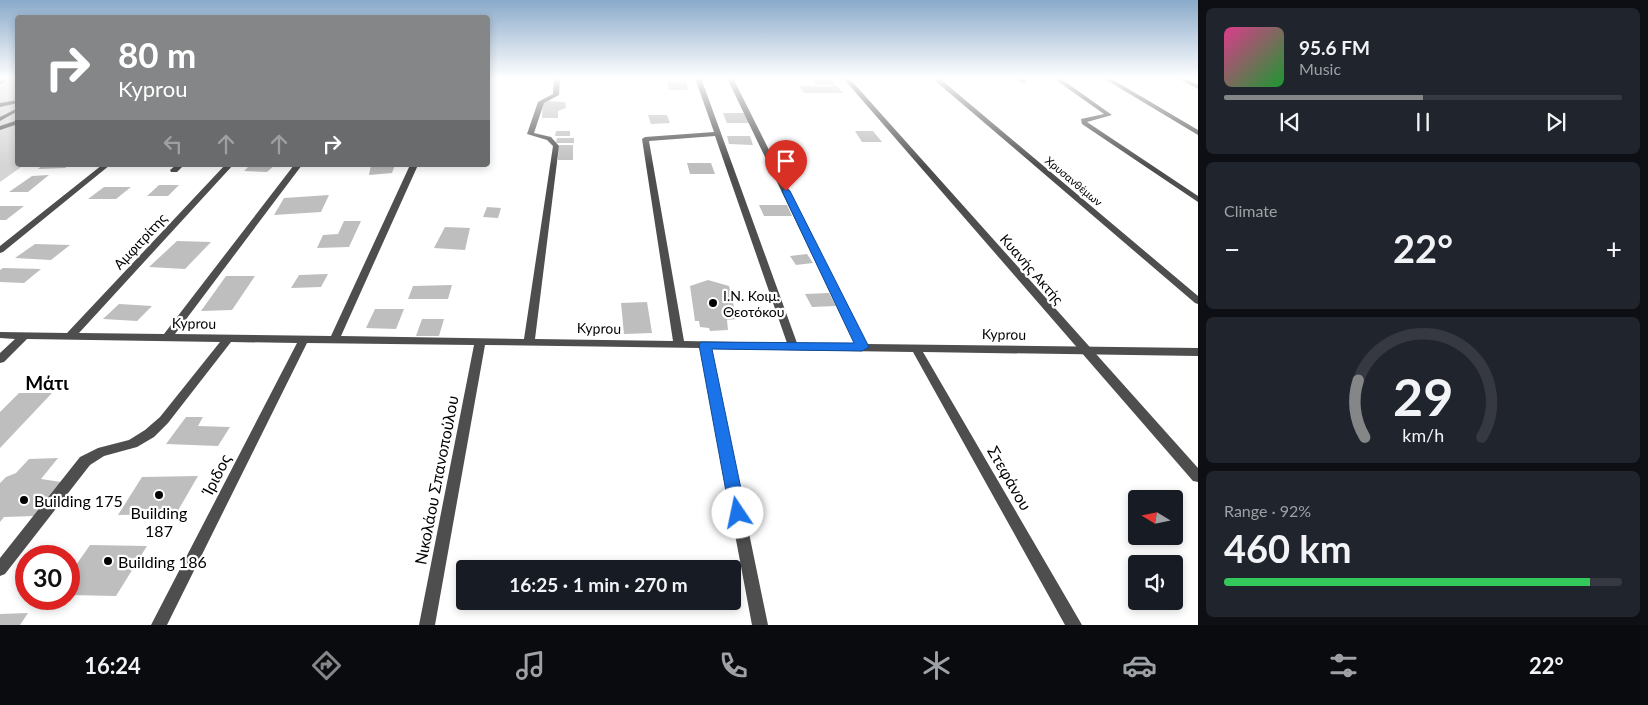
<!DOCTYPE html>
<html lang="en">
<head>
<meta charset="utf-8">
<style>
	:root { --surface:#171b24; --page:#20242c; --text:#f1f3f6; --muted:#9ea1a6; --line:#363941; --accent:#858687 }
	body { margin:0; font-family:Lato,sans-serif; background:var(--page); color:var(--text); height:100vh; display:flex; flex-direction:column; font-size:19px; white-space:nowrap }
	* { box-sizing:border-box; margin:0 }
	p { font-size:16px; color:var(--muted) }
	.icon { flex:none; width:28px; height:28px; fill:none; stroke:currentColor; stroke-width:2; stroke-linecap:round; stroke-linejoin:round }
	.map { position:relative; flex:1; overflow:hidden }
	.panel { display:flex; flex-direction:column; gap:8px; padding:8px; background:#0d0f14; width:450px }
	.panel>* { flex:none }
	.guide { position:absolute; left:15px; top:15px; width:475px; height:152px; border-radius:5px; box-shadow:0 2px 8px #0003; background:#858687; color:#fff; overflow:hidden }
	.needle { width:32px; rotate:280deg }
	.tools { position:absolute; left:1128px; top:490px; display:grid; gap:10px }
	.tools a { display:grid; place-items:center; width:55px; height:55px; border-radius:5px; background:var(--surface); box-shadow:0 2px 8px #0003; font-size:25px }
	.speed { position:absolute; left:15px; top:545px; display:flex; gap:10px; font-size:25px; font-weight:700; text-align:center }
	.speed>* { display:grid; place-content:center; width:65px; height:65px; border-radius:50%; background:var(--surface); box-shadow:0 2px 8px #0003; line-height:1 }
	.speed .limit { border:8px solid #d22; background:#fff; color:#111 }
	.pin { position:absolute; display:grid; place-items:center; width:42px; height:42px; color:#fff; margin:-51px -21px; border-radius:50% 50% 50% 0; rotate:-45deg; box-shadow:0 0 5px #0007 }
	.pin .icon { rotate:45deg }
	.me { position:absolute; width:55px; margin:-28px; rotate:349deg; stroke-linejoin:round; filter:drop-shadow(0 0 4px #0008) }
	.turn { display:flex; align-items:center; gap:18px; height:105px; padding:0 20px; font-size:22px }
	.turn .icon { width:65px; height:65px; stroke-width:2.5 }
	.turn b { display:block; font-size:35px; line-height:42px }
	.lanes { display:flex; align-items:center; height:48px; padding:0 20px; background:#0003; justify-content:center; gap:25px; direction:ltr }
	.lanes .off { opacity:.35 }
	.big { font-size:38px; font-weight:700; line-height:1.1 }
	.panel .widget { flex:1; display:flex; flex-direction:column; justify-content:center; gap:8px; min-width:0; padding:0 18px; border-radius:8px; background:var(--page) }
	.panel .dial { align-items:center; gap:0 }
	.dial svg { height:130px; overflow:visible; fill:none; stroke:var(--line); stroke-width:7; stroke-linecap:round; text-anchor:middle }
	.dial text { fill:var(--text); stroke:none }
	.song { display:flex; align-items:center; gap:15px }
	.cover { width:60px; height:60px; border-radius:8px; background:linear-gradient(135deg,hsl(330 70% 55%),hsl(130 70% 35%)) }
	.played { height:5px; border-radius:2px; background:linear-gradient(90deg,var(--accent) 50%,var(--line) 50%) }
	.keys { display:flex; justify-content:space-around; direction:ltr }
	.heat { display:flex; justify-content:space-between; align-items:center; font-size:28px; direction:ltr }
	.charge { height:8px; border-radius:4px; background:linear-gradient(90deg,#34c759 92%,var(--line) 0) }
	.trip { position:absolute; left:456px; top:560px; width:285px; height:50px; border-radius:5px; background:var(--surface); box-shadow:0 2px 8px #0003; font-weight:700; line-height:50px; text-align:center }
	.dock { display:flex; height:80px; justify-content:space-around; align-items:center; background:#090b0e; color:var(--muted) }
	.dock .icon { width:35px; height:35px }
	.dock .active { color:var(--accent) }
	.dock b { font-size:22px; color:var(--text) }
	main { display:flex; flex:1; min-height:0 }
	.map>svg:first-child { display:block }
</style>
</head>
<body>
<main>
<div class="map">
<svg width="1198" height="625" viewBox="0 0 1198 625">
	<rect width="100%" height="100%" fill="#fff"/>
	<path fill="#d5d5d5" d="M 0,78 L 17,78 L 18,165 L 24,165 L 0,182 Z"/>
	<path fill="#bebebe" d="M 813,80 L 832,80 L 836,85 L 816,85 Z
		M 667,82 L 686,82 L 688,90 L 669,90 Z
		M 799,86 L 837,86 L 843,93 L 804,93 Z
		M 549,101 L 565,102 L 566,108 L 558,111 L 558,118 L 542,118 L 543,103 Z
		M 723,113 L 744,113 L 750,123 L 727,123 Z
		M 648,115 L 667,115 L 670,123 L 651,124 Z
		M 556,131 L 570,131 L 570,136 L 555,136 Z
		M 855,131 L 873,131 L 882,142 L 862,142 Z
		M 727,136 L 750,136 L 753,145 L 729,144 Z
		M 557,138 L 574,138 L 574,143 L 556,143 Z
		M 559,145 L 573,145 L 573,160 L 558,160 Z
		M 687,163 L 711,163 L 715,174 L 690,174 Z
		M 43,165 L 69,165 L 65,168 L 38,169 Z
		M 250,165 L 275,165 L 267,172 L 244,171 Z
		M 371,165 L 395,165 L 392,173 L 369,175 Z
		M 49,175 L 28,192 L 9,192 L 32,176 Z
		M 159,185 L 179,185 L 168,196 L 147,196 Z
		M 104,187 L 131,187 L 116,199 L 88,199 Z
		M 329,195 L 321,212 L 274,215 L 284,198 Z
		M 759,205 L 787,205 L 792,216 L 764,216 Z
		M 0,206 L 24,206 L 6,220 L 0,220 Z
		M 487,207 L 501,208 L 498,218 L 483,217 Z
		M 344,221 L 361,221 L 349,247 L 317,248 L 323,235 L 338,234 Z
		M 445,227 L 470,228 L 465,250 L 434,248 Z
		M 177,241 L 211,242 L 185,269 L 149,267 Z
		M 35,244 L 70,245 L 51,260 L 15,258 Z
		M 807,254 L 813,263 L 796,265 L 790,256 Z
		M 3,268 L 41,269 L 24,283 L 0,282 L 0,270 Z
		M 328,274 L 321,287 L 291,288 L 299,275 Z
		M 226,276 L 255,276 L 232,310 L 201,311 Z
		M 708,280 L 729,286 L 737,319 L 727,320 L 728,330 L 710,331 L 709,328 L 700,327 L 699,321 L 695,321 L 690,286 Z
		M 452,285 L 448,299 L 408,299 L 413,286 Z
		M 829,293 L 836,306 L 812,307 L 805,294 Z
		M 647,302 L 652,333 L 624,334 L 621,303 Z
		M 119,304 L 152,306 L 137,321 L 103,319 Z
		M 375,309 L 404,309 L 396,329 L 366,328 Z
		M 422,319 L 444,319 L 439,336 L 416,336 Z
		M 19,393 L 52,393 L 0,448 L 0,412 Z
		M 186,417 L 203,417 L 198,426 L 230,427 L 218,446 L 166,444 Z
		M 58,458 L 41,479 L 61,482 L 35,516 L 4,517 L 0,522 L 0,483 L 6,477 L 16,473 L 29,459 Z
		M 198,476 L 176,514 L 118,515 L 142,477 Z
		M 90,545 L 147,546 L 116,596 L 69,595 L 69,575 Z
		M 28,613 L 20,625 L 0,625 L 0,614 Z"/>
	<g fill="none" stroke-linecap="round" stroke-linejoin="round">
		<path fill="#4e4e4e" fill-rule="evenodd" d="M 6,78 L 12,78 L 0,84 L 0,81 Z
			M 18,100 L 18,103 L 0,107 L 0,103 Z
			M 18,108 L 18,111 L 0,121 L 0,117 Z
			M 18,120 L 18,124 L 0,130 L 0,126 Z"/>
		<path fill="#4e4e4e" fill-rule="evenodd" d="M 554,78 L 560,78 L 559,95 L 544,103 L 534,133 L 551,137 L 559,146 L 535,339 L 673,341 L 642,139 L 645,137 L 714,132 L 695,78 L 701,78 L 797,343 L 855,344 L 727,78 L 733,78 L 866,344 L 1198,348 L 1198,356 L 923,352 L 1082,625 L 1065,625 L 913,352 L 711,349 L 768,625 L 752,625 L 700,348 L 485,345 L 435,625 L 419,625 L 474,345 L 307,343 L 167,625 L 151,625 L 297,343 L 231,342 L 168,423 L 154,437 L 137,447 L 104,456 L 90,465 L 5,574 L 0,576 L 0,558 L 80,457 L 98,448 L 129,440 L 145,430 L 160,417 L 220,342 L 27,339 L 4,362 L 0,363 L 0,353 L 15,339 L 0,338 L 0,332 L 67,333 L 225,165 L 233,165 L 79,333 L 164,334 L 294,165 L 302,165 L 175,334 L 331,336 L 410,165 L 418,165 L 341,336 L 524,339 L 553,146 L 547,140 L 527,134 L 538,102 L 553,94 ZM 715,136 L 787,343 L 684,341 L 649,141 Z
			M 932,78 L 939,78 L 1198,296 L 1198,304 L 1195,303 Z
			M 1016,78 L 1023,78 L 1027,82 L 1022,83 Z
			M 1053,78 L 1060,78 L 1112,115 L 1087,122 L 1198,196 L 1198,202 L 1082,124 L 1081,119 L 1104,114 Z
			M 1103,78 L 1110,78 L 1198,130 L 1198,135 Z
			M 1177,78 L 1185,78 L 1198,85 L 1198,89 Z
			M 102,165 L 110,165 L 3,252 L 0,253 L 0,246 Z
			M 176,165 L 184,165 L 177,172 L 171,172 L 170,170 Z"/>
		<path fill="#4e4e4e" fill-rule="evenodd" d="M 843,78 L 849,78 L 1198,468 L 1198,482 L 1193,481 Z"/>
	</g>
	<linearGradient id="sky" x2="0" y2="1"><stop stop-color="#89aaca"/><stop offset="0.47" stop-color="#fff"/><stop offset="1" stop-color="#fff" stop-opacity="0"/></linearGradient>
	<rect width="1198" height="166" fill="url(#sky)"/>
	<path fill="#1a73e8" stroke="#114b97" d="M 786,188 L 790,191 L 869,347 L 862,351 L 712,349 L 746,513 L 744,518 L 738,520 L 733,518 L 730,513 L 699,345 L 701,342 L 854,343 L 782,191 Z"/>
	<g fill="#000" stroke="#fff" stroke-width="2">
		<circle cx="713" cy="303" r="5"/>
		<circle cx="159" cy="495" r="5"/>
		<circle cx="24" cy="500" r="5"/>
		<circle cx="108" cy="561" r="5"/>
	</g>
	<g text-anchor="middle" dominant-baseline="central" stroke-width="4.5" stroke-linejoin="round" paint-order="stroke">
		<g font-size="11" fill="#000" stroke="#fff">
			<text transform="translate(1074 181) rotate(40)">Χρυσανθέμων</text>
		</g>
		<g font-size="14" fill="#000" stroke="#fff">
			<text transform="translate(140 241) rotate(-47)">Αμφιτρίτης</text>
			<text transform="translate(1032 269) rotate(49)">Κυανής Ακτής</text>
			<text transform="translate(194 323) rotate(1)">Kyprou</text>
			<text transform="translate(599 328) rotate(1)">Kyprou</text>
			<text transform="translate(1004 334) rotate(1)">Kyprou</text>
		</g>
		<g font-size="14" fill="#000" stroke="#fff" text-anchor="start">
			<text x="723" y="295">Ι.Ν. Κοιμ.<tspan x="723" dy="16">Θεοτόκου</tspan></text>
		</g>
		<g font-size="16" fill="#000" stroke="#fff">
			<text transform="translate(216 474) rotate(-63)">Ίριδος</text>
			<text transform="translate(1010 478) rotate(60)">Στεφάνου</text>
			<text transform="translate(436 480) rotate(-79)">Νικολάου Σπανοπούλου</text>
		</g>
		<g font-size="16" fill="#000" stroke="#fff" text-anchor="start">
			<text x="34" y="500">Building 175</text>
			<text x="159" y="512" text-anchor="middle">Building<tspan x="159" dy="18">187</tspan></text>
			<text x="118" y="561">Building 186</text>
		</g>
		<g font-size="19" font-weight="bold" fill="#000" stroke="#fff">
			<text x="47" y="382">Μάτι</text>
		</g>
	</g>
</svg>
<div class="tools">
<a><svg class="needle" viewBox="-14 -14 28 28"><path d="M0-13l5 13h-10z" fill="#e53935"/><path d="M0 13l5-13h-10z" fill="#9ea1a6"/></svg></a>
<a><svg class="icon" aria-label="sound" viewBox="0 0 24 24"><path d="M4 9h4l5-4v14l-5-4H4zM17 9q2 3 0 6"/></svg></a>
</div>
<div class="speed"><div class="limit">30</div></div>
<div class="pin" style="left:786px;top:191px;background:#d93025"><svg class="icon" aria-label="arrive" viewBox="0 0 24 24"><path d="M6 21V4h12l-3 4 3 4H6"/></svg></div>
<svg class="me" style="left:738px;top:513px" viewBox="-20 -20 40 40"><circle r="19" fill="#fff"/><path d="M0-13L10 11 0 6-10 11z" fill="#1a73e8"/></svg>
<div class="trip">16:25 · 1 min · 270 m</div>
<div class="guide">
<div class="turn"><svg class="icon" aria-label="right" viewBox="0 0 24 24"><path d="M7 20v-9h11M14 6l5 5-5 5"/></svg><div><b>80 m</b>Kyprou</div></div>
<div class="lanes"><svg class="icon off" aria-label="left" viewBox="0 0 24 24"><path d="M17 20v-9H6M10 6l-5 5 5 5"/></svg><svg class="icon off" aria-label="ahead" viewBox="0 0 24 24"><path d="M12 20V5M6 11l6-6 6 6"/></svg><svg class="icon off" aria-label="ahead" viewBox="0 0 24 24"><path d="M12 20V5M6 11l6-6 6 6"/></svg><svg class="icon" aria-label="right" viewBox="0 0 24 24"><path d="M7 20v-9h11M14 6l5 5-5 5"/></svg></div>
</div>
</div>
<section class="panel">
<div class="widget">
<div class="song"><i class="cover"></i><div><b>95.6 FM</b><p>Music</p></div></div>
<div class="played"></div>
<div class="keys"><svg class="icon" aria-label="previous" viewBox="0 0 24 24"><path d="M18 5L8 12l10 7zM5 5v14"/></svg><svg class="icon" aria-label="pause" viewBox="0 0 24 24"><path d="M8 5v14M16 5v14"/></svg><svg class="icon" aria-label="next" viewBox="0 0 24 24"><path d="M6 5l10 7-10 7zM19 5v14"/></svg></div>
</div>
<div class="widget"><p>Climate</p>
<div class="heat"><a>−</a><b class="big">22°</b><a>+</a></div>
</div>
<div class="widget dial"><svg viewBox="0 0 100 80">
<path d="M14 69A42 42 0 1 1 86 69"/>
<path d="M14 69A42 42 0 0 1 10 34" stroke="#858687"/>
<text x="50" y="56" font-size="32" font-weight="700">29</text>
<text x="50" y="72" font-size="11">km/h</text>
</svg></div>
<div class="widget"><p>Range · 92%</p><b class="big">460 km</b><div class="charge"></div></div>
</section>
</main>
<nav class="dock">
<b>16:24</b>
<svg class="icon active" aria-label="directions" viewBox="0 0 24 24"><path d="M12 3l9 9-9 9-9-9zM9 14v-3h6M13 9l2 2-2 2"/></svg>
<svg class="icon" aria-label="music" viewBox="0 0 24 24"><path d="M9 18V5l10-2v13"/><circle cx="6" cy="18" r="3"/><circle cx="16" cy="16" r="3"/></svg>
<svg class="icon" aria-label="phone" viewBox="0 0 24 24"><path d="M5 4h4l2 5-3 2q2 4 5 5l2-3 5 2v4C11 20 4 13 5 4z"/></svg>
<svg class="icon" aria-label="climate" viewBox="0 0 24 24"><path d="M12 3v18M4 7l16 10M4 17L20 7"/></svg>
<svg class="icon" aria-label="car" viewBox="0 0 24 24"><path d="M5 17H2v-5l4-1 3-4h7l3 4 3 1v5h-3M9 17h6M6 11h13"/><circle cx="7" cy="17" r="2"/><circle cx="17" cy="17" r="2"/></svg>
<svg class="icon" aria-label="filters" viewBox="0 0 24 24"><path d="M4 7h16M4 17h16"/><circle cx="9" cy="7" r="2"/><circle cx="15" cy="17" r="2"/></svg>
<b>22°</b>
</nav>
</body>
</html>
